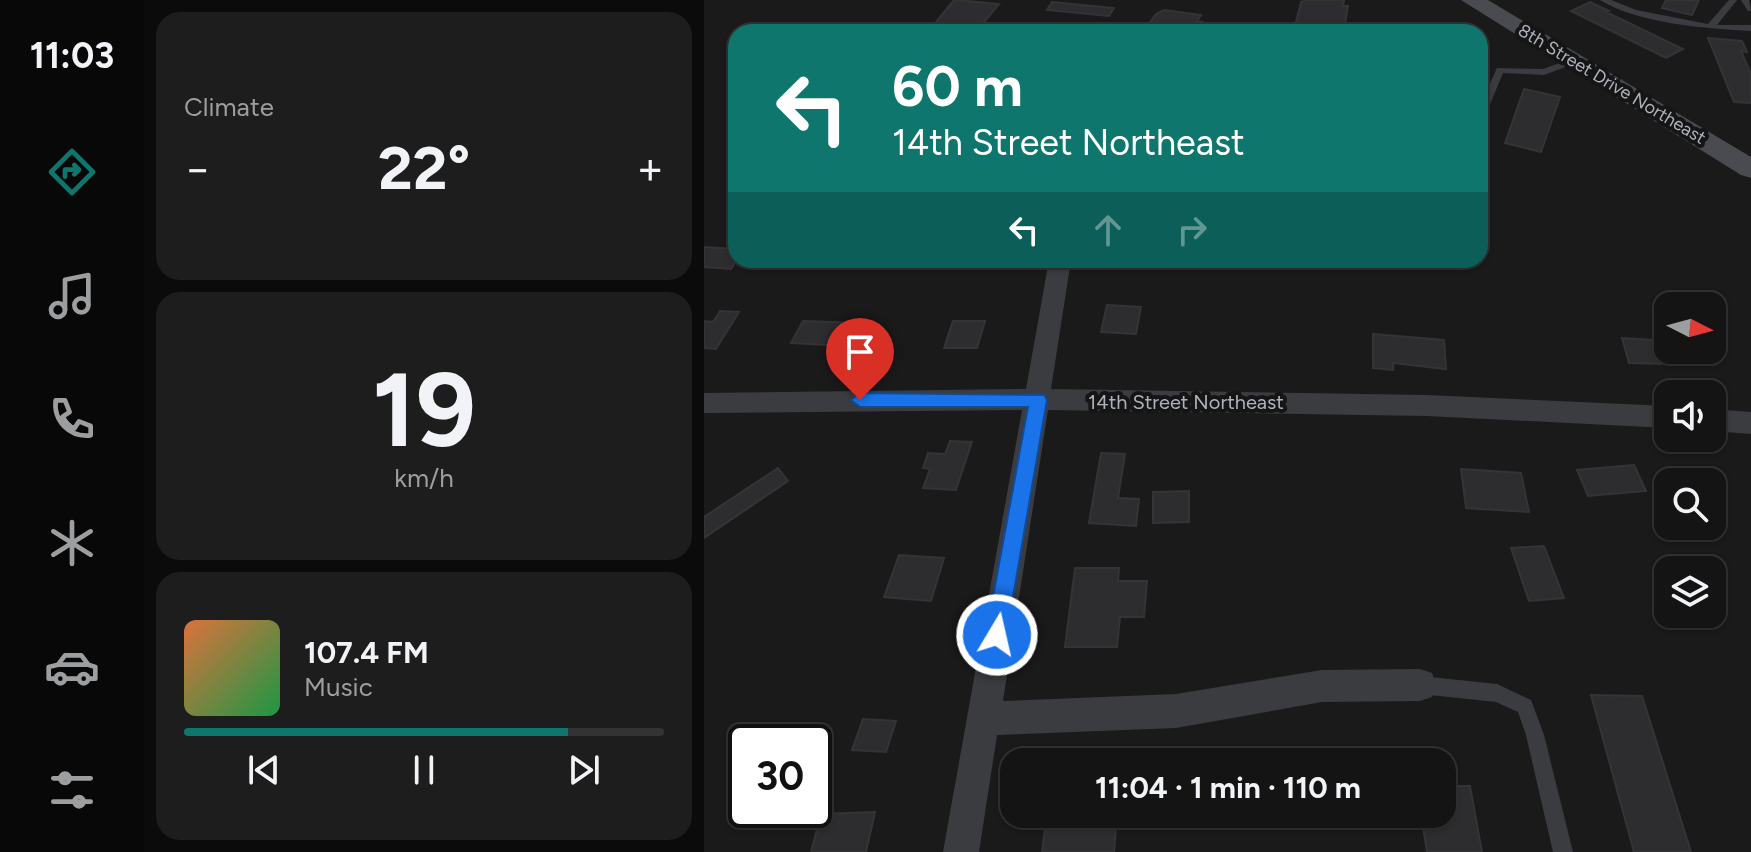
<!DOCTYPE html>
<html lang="en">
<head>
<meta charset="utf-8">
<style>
	:root { --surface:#141414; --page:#1d1d1d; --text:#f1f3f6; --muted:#9d9ea0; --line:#333334; --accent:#0f766e }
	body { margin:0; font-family:Figtree,sans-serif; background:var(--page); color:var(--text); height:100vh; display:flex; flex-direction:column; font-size:30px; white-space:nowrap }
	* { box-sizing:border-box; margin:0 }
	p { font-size:26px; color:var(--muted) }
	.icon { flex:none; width:44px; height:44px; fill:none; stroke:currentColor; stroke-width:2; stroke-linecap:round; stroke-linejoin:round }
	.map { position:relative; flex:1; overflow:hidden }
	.panel { display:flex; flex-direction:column; gap:12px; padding:12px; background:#0b0b0b; width:560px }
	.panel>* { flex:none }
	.banner { position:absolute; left:24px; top:24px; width:760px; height:244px; border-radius:24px; box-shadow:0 2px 6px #0004,0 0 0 2px var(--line); background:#0f766e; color:#fff; overflow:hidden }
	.needle { width:52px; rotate:96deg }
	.fabs { position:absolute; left:950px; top:292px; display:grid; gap:16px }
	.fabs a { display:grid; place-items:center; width:72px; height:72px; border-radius:16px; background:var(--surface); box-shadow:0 2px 6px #0004,0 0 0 2px var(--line); font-size:40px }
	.speed { position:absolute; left:24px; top:724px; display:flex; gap:16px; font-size:40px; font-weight:700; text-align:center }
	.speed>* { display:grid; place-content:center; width:104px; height:104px; border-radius:50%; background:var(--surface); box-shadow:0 2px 6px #0004,0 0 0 2px var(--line); line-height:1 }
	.speed .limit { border:4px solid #111; border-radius:12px; background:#fff; color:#111 }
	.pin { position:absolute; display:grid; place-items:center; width:68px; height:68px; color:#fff; margin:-82px -34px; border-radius:50% 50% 50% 0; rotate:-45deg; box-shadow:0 0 8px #0007 }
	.pin .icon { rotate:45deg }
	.me { position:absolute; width:88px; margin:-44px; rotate:9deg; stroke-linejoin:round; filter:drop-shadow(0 0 6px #0008) }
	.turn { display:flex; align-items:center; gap:28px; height:168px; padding:0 32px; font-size:36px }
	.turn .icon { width:104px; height:104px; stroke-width:2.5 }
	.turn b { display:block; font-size:56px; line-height:68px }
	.lanes { display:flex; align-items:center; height:76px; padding:0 32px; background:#0003; justify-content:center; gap:40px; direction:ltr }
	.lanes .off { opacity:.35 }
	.big { font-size:60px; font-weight:700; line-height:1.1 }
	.panel .tile { flex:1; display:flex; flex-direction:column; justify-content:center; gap:12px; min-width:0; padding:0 28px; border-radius:24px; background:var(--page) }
	.panel .dial { align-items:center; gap:0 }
	.dial b { font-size:104px; line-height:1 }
	.song { display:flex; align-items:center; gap:24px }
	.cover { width:96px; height:96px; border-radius:12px; background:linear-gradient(135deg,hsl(20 70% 55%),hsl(140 70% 35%)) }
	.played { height:8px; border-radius:4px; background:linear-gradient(90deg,var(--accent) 80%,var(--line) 80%) }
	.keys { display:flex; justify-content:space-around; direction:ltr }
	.heat { display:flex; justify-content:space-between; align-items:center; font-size:44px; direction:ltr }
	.trip { position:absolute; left:296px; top:748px; width:456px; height:80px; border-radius:24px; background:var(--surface); box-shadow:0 2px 6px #0004,0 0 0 2px var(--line); font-weight:700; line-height:80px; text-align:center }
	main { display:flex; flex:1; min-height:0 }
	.dock { display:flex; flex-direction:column; width:144px; justify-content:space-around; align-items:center; background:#080808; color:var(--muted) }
	.dock .icon { width:56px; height:56px }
	.dock .selected { color:var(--accent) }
	.dock b { font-size:36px; color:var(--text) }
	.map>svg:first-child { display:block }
</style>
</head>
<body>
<main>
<nav class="dock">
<b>11:03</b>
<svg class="icon selected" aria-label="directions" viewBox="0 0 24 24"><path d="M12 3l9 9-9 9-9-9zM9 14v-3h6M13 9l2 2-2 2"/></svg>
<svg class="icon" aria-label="music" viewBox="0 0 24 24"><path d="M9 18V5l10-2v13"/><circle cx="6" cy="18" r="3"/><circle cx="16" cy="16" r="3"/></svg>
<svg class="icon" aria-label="phone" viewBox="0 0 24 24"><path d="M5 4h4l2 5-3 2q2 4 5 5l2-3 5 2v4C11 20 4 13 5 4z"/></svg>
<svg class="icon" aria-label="climate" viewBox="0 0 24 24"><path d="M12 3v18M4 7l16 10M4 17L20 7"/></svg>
<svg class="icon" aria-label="car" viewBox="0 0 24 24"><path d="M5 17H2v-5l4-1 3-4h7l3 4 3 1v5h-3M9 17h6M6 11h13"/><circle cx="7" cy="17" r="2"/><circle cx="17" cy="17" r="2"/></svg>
<svg class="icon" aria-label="filters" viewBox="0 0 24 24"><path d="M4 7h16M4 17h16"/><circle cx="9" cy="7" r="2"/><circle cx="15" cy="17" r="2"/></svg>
</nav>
<section class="panel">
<div class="tile"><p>Climate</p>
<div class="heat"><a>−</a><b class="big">22°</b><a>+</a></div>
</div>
<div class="tile dial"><b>19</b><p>km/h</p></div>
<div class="tile">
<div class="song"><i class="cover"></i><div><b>107.4 FM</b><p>Music</p></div></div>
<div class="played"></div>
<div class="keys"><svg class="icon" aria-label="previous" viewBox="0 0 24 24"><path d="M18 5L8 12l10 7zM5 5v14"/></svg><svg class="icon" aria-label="pause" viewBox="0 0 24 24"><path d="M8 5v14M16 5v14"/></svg><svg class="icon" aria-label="next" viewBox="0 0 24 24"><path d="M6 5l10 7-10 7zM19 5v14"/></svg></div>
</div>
</section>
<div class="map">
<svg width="1047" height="852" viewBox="0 0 1047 852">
	<rect width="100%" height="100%" fill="#1a1a1b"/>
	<path fill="#2d2d2f" stroke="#343437" stroke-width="2" d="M 250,0 L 253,0 L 295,4 L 272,32 L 224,32 Z
		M 603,0 L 640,0 L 639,6 L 644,6 L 640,30 L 594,31 L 596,26 L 591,26 L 597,2 Z
		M 962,0 L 995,0 L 988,15 L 958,8 Z
		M 348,2 L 410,8 L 405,16 L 343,10 Z
		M 886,2 L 905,11 L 902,12 L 979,49 L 962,58 L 867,11 Z
		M 460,10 L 497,15 L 493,21 L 499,22 L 493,32 L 439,32 L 452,14 Z
		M 1004,38 L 1038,41 L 1043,52 L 1037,51 L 1047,74 L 1047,103 L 1030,102 Z
		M 820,89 L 856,97 L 837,152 L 801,143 Z
		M 0,247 L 32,249 L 33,260 L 27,269 L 0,267 Z
		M 403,305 L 437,307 L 432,334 L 397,332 Z
		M 16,311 L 35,312 L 12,349 L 0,348 L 0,321 L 9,322 Z
		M 99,321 L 156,323 L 144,346 L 87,343 Z
		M 249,321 L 281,321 L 273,348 L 240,348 Z
		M 669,334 L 740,340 L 742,369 L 689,363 L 689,370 L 669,368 Z
		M 918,338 L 964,341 L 964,350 L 1003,350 L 1009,365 L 925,363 Z
		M 246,441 L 268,442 L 252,490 L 219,488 L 226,469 L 219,468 L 224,453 L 241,454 Z
		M 397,453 L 421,454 L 414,498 L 435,499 L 432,526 L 385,523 Z
		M 930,465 L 942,491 L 884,496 L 873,470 Z
		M 74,468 L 84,481 L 0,538 L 0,517 Z
		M 757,469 L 817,473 L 825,512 L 762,508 Z
		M 485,491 L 485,522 L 449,523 L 449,492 Z
		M 840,546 L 860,598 L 825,601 L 807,548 Z
		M 195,555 L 240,558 L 227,601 L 180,597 Z
		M 371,568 L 415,568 L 414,581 L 443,581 L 440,617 L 416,617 L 413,647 L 361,647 Z
		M 887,695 L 938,696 L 987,852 L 930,852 Z
		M 159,719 L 192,721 L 182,752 L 148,750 Z
		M 738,786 L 766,786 L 778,852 L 723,852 L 717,814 L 738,814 Z
		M 171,812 L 162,852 L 107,852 L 117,814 Z
		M 343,814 L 413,814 L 410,852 L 338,852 Z"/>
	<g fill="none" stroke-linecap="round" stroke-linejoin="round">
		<path fill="#3b3c40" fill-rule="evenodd" d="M 896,0 L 907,0 L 932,10 L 1004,24 L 1025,0 L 1033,0 L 1013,25 L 1047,25 L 1047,31 C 1004,29 932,23 896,0 Z
			M 1037,0 L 1045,0 L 1047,11 L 1044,11 Z
			M 872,57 L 875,58 L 875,62 L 840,75 L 799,73 L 781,116 L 776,119 L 776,105 L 793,68 L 839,69 Z
			M 716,676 L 793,684 L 827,700 L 840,735 L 869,852 L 849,852 L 822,735 L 814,712 L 792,702 L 716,694 L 710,691 L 707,685 L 710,679 Z"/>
		<path fill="#3b3c40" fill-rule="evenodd" d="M 345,260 L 367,260 L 347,389 L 723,395 L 964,406 L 964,428 L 723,416 L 344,410 L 299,701 L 472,694 L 618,670 L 716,669 L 728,673 L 732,685 L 728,697 L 716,701 L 618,702 L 472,728 L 293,735 L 275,852 L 239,852 L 318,410 L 0,413 L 0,393 L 322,389 Z
			M 1008,409 L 1047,412 L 1047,434 L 1008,431 Z"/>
		<path fill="#494b50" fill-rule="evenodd" d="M 757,0 L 784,0 L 1047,157 L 1047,178 L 1037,175 Z"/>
	</g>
	<path fill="#1a73e8" stroke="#114b97" stroke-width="2" d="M 156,393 L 340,395 L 343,400 L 301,643 L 293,646 L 285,643 L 282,635 L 324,407 L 156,407 L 147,400 Z"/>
	<g text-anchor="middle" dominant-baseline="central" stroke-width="8" stroke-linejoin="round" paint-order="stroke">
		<g font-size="18" fill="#aeb2b9" stroke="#151516">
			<text transform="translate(908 84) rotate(31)">8th Street Drive Northeast</text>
		</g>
		<g font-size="20" fill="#aeb2b9" stroke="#151516">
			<text x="482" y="402">14th Street Northeast</text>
		</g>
	</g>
</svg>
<div class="fabs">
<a><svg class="needle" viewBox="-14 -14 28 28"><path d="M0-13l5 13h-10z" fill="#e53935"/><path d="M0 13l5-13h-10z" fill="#9d9ea0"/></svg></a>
<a><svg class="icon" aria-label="sound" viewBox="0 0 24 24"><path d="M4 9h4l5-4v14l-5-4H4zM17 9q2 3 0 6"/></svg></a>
<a><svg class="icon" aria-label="search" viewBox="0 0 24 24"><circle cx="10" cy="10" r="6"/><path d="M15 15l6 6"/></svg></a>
<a><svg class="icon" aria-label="layers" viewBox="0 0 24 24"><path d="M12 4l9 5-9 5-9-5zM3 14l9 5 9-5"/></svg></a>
</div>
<div class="speed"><div class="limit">30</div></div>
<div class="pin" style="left:156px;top:400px;background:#d93025"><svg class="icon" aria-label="arrive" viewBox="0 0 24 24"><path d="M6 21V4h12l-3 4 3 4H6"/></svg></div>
<svg class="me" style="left:293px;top:635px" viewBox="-20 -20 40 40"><circle r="17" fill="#1a73e8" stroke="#fff" stroke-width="3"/><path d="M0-11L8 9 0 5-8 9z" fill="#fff"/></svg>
<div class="trip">11:04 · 1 min · 110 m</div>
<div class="banner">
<div class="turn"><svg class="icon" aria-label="left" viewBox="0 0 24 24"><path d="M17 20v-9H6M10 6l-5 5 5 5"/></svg><div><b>60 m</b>14th Street Northeast</div></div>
<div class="lanes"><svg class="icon" aria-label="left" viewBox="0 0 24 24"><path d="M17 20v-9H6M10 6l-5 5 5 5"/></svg><svg class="icon off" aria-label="ahead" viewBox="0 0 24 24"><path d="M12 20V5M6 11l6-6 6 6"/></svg><svg class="icon off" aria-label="right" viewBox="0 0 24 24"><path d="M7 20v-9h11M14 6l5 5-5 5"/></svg></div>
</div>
</div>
</main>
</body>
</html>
